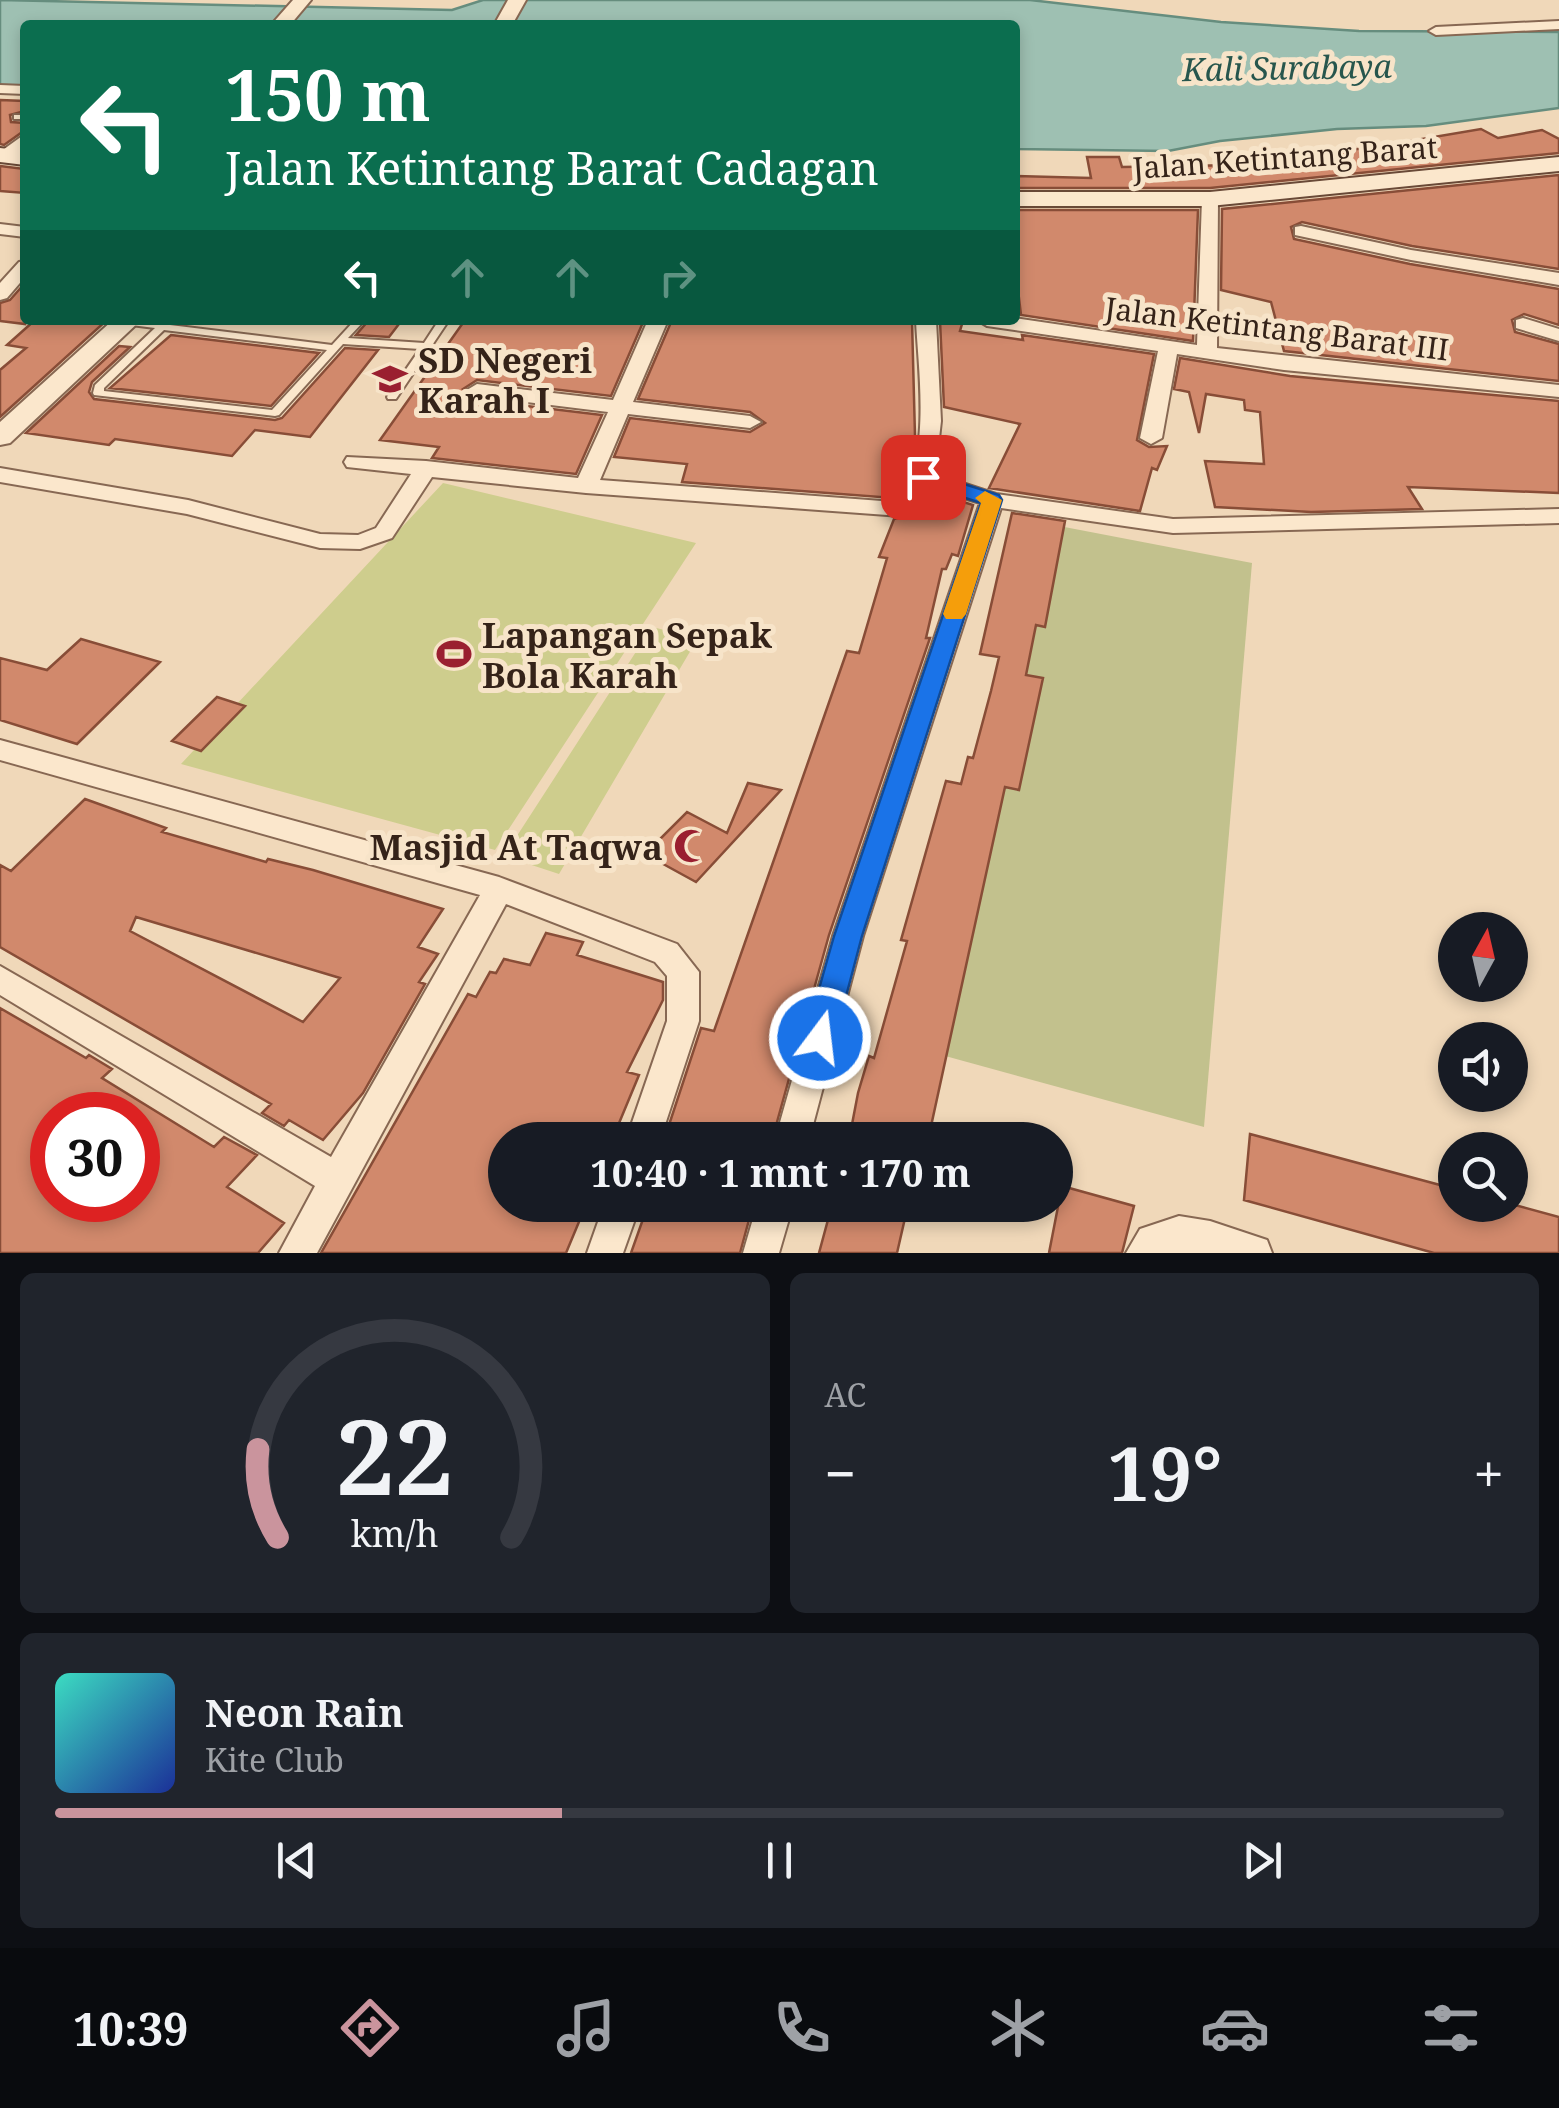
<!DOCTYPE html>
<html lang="id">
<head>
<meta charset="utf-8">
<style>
	:root { --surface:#171b24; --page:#20242c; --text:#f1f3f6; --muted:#9ea1a6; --line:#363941; --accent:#ca949d }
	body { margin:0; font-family:"Noto Serif",serif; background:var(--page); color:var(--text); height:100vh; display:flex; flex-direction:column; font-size:38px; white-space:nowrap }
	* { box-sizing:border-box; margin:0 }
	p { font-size:32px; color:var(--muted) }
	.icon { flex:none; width:55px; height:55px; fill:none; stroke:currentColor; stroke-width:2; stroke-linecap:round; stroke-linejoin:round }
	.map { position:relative; height:1253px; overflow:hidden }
	.panel { display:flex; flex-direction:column; gap:20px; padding:20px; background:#0d0f14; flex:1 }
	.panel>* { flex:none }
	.guide { position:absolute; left:20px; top:20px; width:1000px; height:305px; border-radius:10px; box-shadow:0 5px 15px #0003; background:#0b6e4f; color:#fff; overflow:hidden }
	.needle { width:65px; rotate:8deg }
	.tools { position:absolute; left:1438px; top:912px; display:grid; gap:20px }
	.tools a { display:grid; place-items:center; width:90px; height:90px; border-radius:50%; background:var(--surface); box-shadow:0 5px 15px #0003; font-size:50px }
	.speed { position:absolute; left:30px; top:1092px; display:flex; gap:20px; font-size:50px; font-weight:700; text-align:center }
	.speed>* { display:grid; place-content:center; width:130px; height:130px; border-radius:50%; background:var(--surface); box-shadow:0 5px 15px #0003; line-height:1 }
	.speed .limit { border:15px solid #d22; background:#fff; color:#111 }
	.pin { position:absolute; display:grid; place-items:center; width:85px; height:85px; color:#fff; margin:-42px; border-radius:20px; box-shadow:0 5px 15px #0006 }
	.me { position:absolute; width:110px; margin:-55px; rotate:15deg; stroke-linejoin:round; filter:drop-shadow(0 0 8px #0008) }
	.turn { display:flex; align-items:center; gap:35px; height:210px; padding:0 40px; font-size:45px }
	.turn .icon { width:130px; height:130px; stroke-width:2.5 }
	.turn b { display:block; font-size:70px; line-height:85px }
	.lanes { display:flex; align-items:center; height:95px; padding:0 40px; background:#0003; justify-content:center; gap:50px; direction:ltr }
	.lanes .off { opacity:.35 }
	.big { font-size:75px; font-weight:700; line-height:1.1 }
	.panel .widget { flex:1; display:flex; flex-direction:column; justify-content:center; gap:15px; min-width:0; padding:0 35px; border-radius:15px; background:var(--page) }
	.panel .dial { align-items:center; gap:0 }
	.dial svg { height:260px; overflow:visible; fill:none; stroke:var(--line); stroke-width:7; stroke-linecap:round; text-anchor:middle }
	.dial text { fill:var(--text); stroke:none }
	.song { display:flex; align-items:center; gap:30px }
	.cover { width:120px; height:120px; border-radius:15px; background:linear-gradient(135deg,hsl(170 70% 55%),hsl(230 70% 35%)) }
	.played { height:10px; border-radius:5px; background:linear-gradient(90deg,var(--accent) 35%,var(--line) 35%) }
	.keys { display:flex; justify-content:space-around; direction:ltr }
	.heat { display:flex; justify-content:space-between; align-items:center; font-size:55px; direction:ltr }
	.panel .tiles { flex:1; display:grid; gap:20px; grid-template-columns:1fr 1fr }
	.widget:last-child { grid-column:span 2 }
	.trip { position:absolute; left:488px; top:1122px; width:585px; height:100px; border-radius:50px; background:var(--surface); box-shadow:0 5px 15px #0003; font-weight:700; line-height:100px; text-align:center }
	.menu { display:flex; height:160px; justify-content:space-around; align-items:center; background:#090b0e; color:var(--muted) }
	.menu .icon { width:70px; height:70px }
	.menu .active { color:var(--accent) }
	.menu b { font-size:45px; color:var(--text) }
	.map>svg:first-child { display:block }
</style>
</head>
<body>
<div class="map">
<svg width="1559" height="1253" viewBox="0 0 1559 1253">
	<rect width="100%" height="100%" fill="#f0d8b9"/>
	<path fill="#cecd8d" d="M 443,483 L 696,543 L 495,850 L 181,764 Z
		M 652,627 L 698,638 L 559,874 L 504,856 Z"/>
	<path fill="#c2c18d" d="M 1054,525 L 1252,563 L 1204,1127 L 938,1054 Z"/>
	<path fill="#9ec0b2" stroke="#668d7e" stroke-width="2.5" d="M 0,0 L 452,10 L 483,0 L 1030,0 L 1221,22 L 1359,31 L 1559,32 L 1559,108 L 1426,126 L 1337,129 L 1220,141 L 1168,151 L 1015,149 L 1015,25 L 25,25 L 25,86 L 0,85 Z"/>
	<path fill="#d1896c" stroke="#884d37" stroke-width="2.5" fill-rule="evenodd" d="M 0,100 L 25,101 L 25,111 L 10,115 L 11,122 L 25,123 L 25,130 L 4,145 L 0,144 Z
		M 1481,129 L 1498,138 L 1542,130 L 1559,139 L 1559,153 L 1210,188 L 1015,188 L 1015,176 L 1091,178 L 1087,157 L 1119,157 L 1122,167 L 1239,165 L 1234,160 L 1369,148 Z
		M 0,166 L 25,169 L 25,193 L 0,191 Z
		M 1559,175 L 1559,269 L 1412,246 L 1302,222 L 1291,227 L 1294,239 L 1410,264 L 1559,289 L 1559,325 L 1524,314 L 1512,320 L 1515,332 L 1559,344 L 1559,381 L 1284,351 L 1271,302 L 1221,290 L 1222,209 Z
		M 1015,210 L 1198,210 L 1193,341 L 1021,315 L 1015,265 Z
		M 25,283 L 25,324 L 0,321 L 0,303 L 10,300 Z
		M 35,320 L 107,320 L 0,417 L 0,370 L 26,348 L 7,345 Z
		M 369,320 L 402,320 L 389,337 L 356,335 Z
		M 465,320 L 644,320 L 611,396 L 477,380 L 463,389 L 477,400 L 602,415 L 576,474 L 432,458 L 439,447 L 380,440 Z
		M 672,320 L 912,320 L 915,436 L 902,473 L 908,473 L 893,498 L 682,482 L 687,464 L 614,457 L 630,418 L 750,432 L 765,423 L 750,412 L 638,399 Z
		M 940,321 L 962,324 L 960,331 L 1023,340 L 1022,335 L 1154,354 L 1137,440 L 1149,447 L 1167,446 L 1157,470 L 1152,468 L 1140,511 L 989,488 L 1020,424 L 944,407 Z
		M 171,335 L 319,353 L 271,406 L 110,388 Z
		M 119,346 L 130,347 L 92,382 L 89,392 L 94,399 L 275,420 L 282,418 L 345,348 L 378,350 L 310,437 L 255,430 L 232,456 L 115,439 L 109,445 L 26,433 Z
		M 1180,358 L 1290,376 L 1559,401 L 1559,493 L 1408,487 L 1422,509 L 1311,512 L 1215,507 L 1205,461 L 1264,464 L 1260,412 L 1245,410 L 1244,400 L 1206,394 L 1199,433 L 1189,392 L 1174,389 Z
		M 932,492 L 973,505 L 958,556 L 952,554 L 946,569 L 942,569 L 926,638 L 930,638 L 829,935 L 772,1140 L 664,1140 L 701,1028 L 714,1031 L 847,651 L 859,653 L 887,558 L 879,557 L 894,519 L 913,515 Z
		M 1012,513 L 1065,521 L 1045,627 L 1036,625 L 1026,675 L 1043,678 L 1019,790 L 1005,787 L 928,1140 L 849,1140 L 858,1093 L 869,1056 L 874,1058 L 907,941 L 901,940 L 946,781 L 961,784 L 968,757 L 973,758 L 991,691 L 999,657 L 980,654 Z
		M 81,639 L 160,662 L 77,744 L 0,720 L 0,658 L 47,670 Z
		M 217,697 L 245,706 L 201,751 L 172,741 Z
		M 748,783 L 781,790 L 696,882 L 645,854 L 687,812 L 727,833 Z
		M 85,799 L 166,828 L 162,832 L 266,862 L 268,859 L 313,870 L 443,909 L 418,947 L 438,954 L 419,982 L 425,984 L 363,1093 L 323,1140 L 289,1120 L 284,1126 L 262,1113 L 271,1104 L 0,947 L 0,865 L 11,871 ZM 136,917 L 340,978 L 303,1022 L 130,931 Z
		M 546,933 L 583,942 L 577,955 L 663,982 L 663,1000 L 627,1072 L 639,1075 L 612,1140 L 505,1140 L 505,1205 L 586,1205 L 566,1253 L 321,1253 L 468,994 L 476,997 L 490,972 L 496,973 L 504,959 L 530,965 Z
		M 0,1008 L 86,1058 L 89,1055 L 112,1069 L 102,1078 L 214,1147 L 224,1137 L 257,1155 L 227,1187 L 284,1223 L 258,1253 L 0,1253 ZM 52,1115 L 138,1115 L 138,1200 L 52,1200 Z
		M 1250,1134 L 1455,1189 L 1455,1205 L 1515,1205 L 1559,1217 L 1559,1253 L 1434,1253 L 1244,1200 Z
		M 1062,1186 L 1134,1206 L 1122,1253 L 1049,1253 Z
		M 648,1205 L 753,1205 L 740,1253 L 631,1253 Z
		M 832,1205 L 908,1205 L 897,1253 L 819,1253 Z"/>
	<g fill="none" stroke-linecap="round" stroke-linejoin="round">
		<g stroke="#876853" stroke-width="4">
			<path id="service" d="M 14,115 L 25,115 L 25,119 L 14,119 Z
				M 123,320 L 160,323 L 163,320 L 174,320 L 170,325 L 332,345 L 355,320 L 365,320 L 348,338 L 424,343 L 439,320 L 449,320 L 396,399 L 388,399 L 387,397 L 420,349 L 343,344 L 279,415 L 275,416 L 94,395 L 93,393 L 95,385 L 155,328 L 123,324 ZM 164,330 L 327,350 L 272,410 L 104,391 L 104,388 Z"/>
		</g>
		<g stroke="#876853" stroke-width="4">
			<path id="minor" d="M 1559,21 L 1559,29 L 1436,35 L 1429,31 L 1436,27 Z
				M 0,85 L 25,86 L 25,94 L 0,93 Z
				M 25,134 L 25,147 L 11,159 L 0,160 L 0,152 Z
				M 1210,194 L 1218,199 L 1217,348 L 1559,385 L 1559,397 L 1284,370 L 1177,354 L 1162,438 L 1151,444 L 1140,438 L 1158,351 L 987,326 L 977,320 L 1015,318 L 1197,345 L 1202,199 Z
				M 0,224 L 25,227 L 25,237 L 0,234 Z
				M 1301,226 L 1411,250 L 1559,273 L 1559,285 L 1411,260 L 1295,235 L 1295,227 Z
				M 25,261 L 25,277 L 7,298 L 0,300 L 0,283 L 19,262 Z
				M 1523,318 L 1559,329 L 1559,341 L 1516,328 L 1516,320 Z
				M 648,320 L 668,320 L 633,402 L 750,416 L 761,422 L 750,428 L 628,414 L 600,480 L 895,502 C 933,465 918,369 916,320 L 936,320 L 941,421 L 935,474 L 996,494 L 1173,519 L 1559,509 L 1559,523 L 1173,533 L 1001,508 L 863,936 L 809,1140 L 775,1140 L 833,936 L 980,503 L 930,487 C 924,500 915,512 901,516 L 586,493 L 432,477 L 392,538 L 360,549 L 320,548 L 187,514 L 0,482 L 0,468 L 188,500 L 320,534 L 358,535 L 376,528 L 411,474 L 347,467 L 344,462 L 347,457 L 426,461 L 578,478 L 608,412 L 477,396 L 467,390 L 477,384 L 613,400 Z
				M 0,740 L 499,877 L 677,944 L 699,972 L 699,1021 L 660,1140 L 626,1140 L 667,1021 L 667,976 L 655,962 L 506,904 L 317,1253 L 279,1253 L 315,1186 L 0,995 L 0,966 L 331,1157 L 480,895 L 0,760 Z
				M 604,1205 L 640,1205 L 623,1253 L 587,1253 Z
				M 757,1205 L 793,1205 L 779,1253 L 743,1253 Z
				M 1179,1216 L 1210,1221 L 1267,1240 L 1272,1253 L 1126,1253 L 1140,1229 Z"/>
		</g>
		<g stroke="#876853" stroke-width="4">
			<path id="tertiary" d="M 293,0 L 311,0 L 290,25 L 271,25 Z
				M 508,0 L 526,0 L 512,25 L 494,25 Z
				M 113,320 L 141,320 L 10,443 L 0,445 L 0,422 Z"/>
		</g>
		<g stroke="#694937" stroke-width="4">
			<path id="secondary" d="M 0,148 L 25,151 L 25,165 L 0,162 Z
				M 1559,157 L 1559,171 L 1210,206 L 1015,206 L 1015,192 L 1210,192 Z"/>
		</g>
		<use href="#service" fill="#fbe7cc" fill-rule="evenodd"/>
		<use href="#minor" fill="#fbe7cc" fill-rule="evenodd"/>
		<use href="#tertiary" fill="#fbe7cc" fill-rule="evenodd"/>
		<use href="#secondary" fill="#fbe7cc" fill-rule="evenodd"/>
	</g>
	<path fill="#1a73e8" stroke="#114b97" stroke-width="2.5" d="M 923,471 L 999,495 L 1002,500 L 862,936 L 835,1038 L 831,1047 L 820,1051 L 810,1047 L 805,1038 L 834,936 L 981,503 L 916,482 L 916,473 Z"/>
	<path fill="#f59e0b" d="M 985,491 L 1002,500 L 966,614 L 962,619 L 946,619 L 943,614 L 981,503 L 975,498 Z"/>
	<defs>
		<g id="school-bare" transform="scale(2.7)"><path d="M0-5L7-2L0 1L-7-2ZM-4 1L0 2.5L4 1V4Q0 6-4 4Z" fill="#9a1f30" stroke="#f7e4c9" stroke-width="2.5" paint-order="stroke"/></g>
		<g id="stadium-bare" transform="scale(2.7)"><path d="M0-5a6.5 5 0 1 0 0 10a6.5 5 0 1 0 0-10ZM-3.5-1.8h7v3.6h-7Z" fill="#9a1f30" stroke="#f7e4c9" stroke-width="2.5" paint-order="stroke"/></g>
		<g id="mosque-bare" transform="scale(2.7)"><path d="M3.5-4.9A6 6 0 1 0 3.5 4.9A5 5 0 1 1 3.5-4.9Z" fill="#9a1f30" stroke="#f7e4c9" stroke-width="2.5" paint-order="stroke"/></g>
	</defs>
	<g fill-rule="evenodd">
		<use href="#school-bare" x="390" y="379"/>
		<use href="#stadium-bare" x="454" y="654"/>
		<use href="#mosque-bare" x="691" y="846"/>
	</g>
	<g text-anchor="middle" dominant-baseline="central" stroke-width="10" stroke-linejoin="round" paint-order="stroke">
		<g font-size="30" fill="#352319" stroke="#f7e4c9">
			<text transform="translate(1285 157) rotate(-4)">Jalan Ketintang Barat</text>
			<text transform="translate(1277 328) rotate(7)">Jalan Ketintang Barat III</text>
		</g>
		<g font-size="32" font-style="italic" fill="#27564d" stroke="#f7e4c9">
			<text transform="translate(1287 67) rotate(-1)">Kali Surabaya</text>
		</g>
		<g font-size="35" font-weight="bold" fill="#352319" stroke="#f7e4c9" text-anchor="start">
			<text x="418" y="359">SD Negeri<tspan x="418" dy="40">Karah I</tspan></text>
			<text x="482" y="634">Lapangan Sepak<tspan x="482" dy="40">Bola Karah</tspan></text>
			<text x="663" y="846" text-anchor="end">Masjid At Taqwa</text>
		</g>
	</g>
</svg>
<div class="tools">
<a><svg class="needle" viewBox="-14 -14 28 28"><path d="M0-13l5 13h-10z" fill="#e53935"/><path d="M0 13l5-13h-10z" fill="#9ea1a6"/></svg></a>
<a><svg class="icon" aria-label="sound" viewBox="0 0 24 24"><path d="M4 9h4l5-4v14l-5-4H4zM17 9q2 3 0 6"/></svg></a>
<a><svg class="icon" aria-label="search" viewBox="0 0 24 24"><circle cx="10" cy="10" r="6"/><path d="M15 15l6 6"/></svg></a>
</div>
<div class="speed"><div class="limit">30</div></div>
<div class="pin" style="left:923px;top:477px;background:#d93025"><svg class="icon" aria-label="arrive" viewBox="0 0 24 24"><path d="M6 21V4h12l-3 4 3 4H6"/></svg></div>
<svg class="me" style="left:820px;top:1038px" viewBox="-20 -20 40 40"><circle r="17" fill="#1a73e8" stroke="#fff" stroke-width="3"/><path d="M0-11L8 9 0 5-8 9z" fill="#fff"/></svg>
<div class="trip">10:40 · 1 mnt · 170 m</div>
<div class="guide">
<div class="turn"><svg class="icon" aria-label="left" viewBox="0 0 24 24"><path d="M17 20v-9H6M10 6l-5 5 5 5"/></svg><div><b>150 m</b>Jalan Ketintang Barat Cadagan</div></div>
<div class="lanes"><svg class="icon" aria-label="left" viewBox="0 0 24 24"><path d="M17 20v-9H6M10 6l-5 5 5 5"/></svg><svg class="icon off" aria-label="ahead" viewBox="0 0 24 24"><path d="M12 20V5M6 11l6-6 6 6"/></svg><svg class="icon off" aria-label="ahead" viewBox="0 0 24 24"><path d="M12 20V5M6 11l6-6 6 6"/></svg><svg class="icon off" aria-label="right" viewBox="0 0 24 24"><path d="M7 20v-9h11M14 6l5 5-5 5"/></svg></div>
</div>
</div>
<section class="panel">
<div class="tiles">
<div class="widget dial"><svg viewBox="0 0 100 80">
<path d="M14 69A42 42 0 1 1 86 69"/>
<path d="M14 69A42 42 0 0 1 8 42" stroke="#ca949d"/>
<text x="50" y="56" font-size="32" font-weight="700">22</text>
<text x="50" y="72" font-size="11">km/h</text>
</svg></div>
<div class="widget"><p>AC</p>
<div class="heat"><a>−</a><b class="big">19°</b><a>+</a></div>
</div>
<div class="widget">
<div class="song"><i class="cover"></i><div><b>Neon Rain</b><p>Kite Club</p></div></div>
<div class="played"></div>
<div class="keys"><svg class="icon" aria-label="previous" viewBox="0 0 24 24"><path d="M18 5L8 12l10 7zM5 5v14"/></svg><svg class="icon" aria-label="pause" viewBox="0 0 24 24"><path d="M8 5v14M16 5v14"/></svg><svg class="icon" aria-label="next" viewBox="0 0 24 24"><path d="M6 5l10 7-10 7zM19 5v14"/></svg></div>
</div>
</div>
</section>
<nav class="menu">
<b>10:39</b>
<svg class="icon active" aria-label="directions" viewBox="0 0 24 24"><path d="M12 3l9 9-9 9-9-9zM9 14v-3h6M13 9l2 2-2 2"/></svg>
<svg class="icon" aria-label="music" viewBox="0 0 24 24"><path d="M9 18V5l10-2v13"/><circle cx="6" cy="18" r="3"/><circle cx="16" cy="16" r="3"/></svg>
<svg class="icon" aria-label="phone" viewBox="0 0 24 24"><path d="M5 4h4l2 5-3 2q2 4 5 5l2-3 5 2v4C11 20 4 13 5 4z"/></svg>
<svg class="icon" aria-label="climate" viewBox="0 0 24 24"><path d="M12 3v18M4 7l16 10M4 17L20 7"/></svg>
<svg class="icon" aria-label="car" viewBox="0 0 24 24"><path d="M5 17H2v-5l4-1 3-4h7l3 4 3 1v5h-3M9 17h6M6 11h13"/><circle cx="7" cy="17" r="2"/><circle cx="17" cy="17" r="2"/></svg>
<svg class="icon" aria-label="filters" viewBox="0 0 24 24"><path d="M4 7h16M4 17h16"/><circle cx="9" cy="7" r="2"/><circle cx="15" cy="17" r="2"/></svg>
</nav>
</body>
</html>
